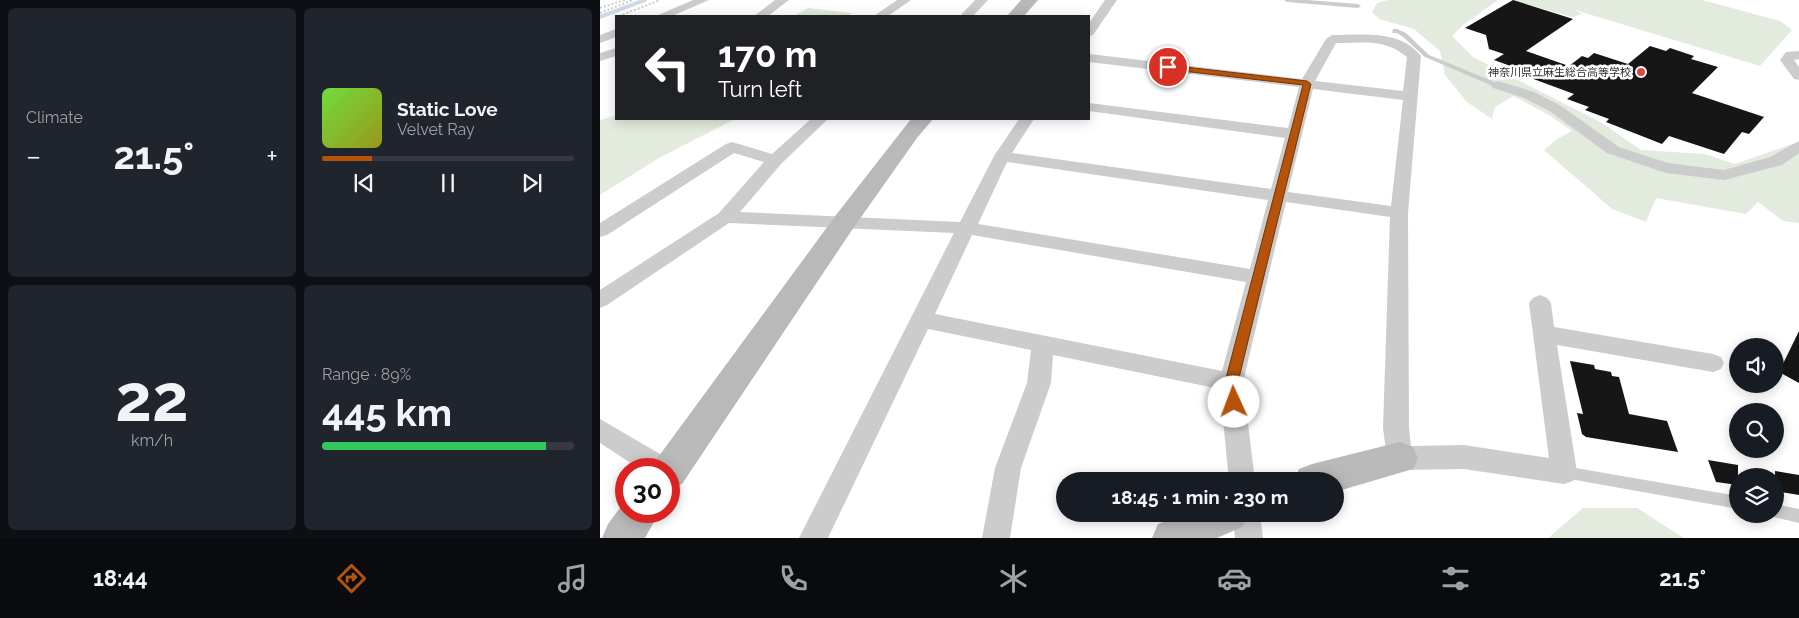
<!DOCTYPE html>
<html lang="en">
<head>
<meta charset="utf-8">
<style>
	:root { --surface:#171b24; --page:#20242c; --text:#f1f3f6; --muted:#9ea1a6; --line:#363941; --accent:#b45309 }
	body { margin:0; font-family:Raleway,"Noto Sans JP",sans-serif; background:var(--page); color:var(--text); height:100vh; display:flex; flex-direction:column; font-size:19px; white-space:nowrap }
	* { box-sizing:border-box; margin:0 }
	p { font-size:16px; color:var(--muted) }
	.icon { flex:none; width:28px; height:28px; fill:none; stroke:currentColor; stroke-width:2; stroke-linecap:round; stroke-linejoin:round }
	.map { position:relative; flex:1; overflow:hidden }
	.panel { display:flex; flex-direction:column; gap:8px; padding:8px; background:#0d0f14; width:600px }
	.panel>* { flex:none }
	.top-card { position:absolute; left:15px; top:15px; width:475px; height:105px; border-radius:0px; box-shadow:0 2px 12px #0003; background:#202124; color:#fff; overflow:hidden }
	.tools { position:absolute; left:1129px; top:338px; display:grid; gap:10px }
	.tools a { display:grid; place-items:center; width:55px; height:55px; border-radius:50%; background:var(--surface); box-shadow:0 2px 12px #0003; font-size:25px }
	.speed { position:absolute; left:15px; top:458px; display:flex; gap:10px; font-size:25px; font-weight:700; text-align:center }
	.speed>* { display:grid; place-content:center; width:65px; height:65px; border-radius:50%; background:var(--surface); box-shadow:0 2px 12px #0003; line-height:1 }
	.speed .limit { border:8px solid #d22; background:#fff; color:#111 }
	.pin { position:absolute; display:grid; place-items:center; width:42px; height:42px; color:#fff; margin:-21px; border:2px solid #fff; border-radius:50%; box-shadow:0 1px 5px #0007 }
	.me { position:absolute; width:55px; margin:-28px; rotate:358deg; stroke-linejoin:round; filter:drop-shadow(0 0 4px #0008) }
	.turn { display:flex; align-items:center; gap:18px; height:105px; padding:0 20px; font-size:22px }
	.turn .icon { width:65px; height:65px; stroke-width:2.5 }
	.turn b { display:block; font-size:35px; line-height:42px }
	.big { font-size:38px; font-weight:700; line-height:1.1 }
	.panel .tile { flex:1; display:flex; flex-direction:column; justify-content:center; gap:8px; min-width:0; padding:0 18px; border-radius:8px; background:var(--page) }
	.panel .dial { align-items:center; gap:0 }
	.dial b { font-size:65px; line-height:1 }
	.song { display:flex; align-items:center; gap:15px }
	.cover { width:60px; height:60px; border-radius:8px; background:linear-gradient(135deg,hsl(100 70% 55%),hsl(60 70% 35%)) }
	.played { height:5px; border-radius:2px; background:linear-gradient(90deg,var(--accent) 20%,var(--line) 20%) }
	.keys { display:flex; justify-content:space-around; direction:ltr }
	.heat { display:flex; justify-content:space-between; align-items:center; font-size:28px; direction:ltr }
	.charge { height:8px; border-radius:4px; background:linear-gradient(90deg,#34c759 89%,var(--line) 0) }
	.panel .tiles { flex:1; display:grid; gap:8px; grid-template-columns:repeat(2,1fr) }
	.trip { position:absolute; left:456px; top:472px; width:288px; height:50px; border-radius:25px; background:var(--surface); box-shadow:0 2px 12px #0003; font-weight:700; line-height:50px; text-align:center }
	.tabs { display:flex; height:80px; justify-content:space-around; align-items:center; background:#090b0e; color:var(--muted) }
	.tabs .icon { width:35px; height:35px }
	.tabs .active { color:var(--accent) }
	.tabs b { font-size:22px; color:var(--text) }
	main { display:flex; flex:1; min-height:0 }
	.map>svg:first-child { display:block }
</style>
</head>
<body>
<main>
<section class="panel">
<div class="tiles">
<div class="tile"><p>Climate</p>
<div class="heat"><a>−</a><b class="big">21.5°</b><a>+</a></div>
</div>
<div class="tile">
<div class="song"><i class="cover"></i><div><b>Static Love</b><p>Velvet Ray</p></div></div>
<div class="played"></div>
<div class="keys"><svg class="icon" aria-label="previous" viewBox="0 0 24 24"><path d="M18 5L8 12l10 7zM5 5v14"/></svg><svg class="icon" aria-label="pause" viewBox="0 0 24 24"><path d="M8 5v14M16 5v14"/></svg><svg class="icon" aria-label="next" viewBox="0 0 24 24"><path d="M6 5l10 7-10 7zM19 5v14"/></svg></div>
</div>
<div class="tile dial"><b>22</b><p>km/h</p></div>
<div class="tile"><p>Range · 89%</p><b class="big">445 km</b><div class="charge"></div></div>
</div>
</section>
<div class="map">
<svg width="1199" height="538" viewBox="0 0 1199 538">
	<rect width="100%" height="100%" fill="#fff"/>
	<path fill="#e3ebde" d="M 788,0 L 898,0 L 863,25 L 852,36 L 873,57 L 1002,123 L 1041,150 L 1105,154 L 1135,164 L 1192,144 L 1199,145 L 1199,223 L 1183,221 L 1158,202 L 1146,214 L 1056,198 L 1046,222 L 1012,209 L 944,150 L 957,139 L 972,131 L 949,115 L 913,96 L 895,107 L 892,119 L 867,102 L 845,75 L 840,51 L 814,29 L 779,19 L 772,12 L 777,3 Z
		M 911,0 L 1102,0 L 1180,21 L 1192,30 L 1160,66 L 975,10 L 982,14 L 972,17 Z
		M 208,8 L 252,13 L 247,16 L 194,16 Z
		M 16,115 L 16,119 L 135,119 L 59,158 L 0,195 L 0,120 Z
		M 983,508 L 1037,508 L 1084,538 L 948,538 Z"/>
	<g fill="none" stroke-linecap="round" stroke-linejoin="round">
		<path stroke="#ccdaea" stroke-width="4" d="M 0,17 L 45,0"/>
	</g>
	<path fill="#161616" d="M 913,0 L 973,19 L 926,51 L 969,66 L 982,56 L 988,58 L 994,53 L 1028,64 L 1050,46 L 1066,51 L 1070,48 L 1094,56 L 1091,59 L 1118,67 L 1092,93 L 1164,117 L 1149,134 L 1142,132 L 1124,154 L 1069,136 L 1062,144 L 1006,122 L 1009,119 L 985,110 L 989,107 L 967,99 L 974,94 L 909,70 L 913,67 L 894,60 L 904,54 L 889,49 L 886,35 L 865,28 Z
		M 1199,331 L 1199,383 L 1179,372 Z
		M 970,361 L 994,365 L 995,369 L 1011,372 L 1012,376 L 1019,377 L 1029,414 L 1067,421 L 1078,452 L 986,437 L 982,434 L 977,413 L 983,414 Z
		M 1108,460 L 1138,465 L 1138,485 L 1116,482 Z
		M 1175,471 L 1199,475 L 1199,495 L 1175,491 Z"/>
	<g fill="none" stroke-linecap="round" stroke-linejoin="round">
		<path stroke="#ccc" stroke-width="2" stroke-dasharray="2 2" stroke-linecap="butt" d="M 0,8 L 25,0
			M 0,13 L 33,0
			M 19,16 L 60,0"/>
		<path fill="#ccc" fill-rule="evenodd" d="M 684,0 L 708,0 L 758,4 L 761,6 L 758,8 L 687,2 Z
			M 793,29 L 797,29 L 806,33 L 829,55 L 902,85 L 895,87 L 825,57 L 802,36 L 797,33 L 792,33 Z
			M 964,466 L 1138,496 L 1138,509 L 964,478 L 959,476 L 957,472 L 959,468 Z
			M 1175,504 L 1199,509 L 1199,523 L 1170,516 L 1169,514 L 1175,514 Z"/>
		<path fill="#ccc" fill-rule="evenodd" d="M 93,0 L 109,0 L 72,16 L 56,16 Z
			M 175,0 L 189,0 L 168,16 L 154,16 Z
			M 297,0 L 311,0 L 288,16 L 274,16 Z
			M 375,0 L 388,0 L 373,16 L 360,16 Z
			M 505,0 L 517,0 L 493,35 L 489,36 L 489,23 Z
			M 16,29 L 16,37 L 0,43 L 0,35 Z
			M 732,35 C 762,35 800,29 821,56 L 808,213 L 809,428 L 811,446 L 864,445 L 949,458 L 929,303 L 933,298 L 940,295 L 947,298 L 951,303 L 954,327 L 1113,354 L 1121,357 L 1124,363 L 1121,369 L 1113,372 L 957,345 L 977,472 L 973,481 L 964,484 L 864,469 L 800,470 L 791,466 L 787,458 L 783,428 L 790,217 L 686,202 L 643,382 L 655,481 L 629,481 L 620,389 L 453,355 L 451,383 L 421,468 L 410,538 L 382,538 L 395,468 L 427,383 L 431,350 L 328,329 L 228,538 L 199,538 L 354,233 L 129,223 L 7,305 L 0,308 L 0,290 L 119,213 L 164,162 L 134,153 L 7,235 L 0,237 L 0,223 L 126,144 L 132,142 L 172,154 L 211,119 L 228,119 L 181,164 L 140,212 L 360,222 L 394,156 L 419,119 L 434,119 L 412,153 L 671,189 L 685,138 L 489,111 L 489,103 L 688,128 L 699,87 L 489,62 L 489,54 L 702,79 L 726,39 ZM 736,43 C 765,43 784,38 807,57 L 803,91 L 715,81 ZM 713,89 L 803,100 L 791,206 L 688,192 ZM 407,162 L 668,200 L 650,269 L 378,224 ZM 372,235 L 646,282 L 622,371 L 335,314 Z
			M 16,48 L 16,56 L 0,61 L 0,53 Z
			M 1199,51 L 1199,59 L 1194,60 L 1199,67 L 1199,80 L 1194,79 L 1180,60 L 1186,52 Z
			M 898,81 L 934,92 L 961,106 L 1019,147 L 1068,163 L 1124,170 L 1170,157 L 1199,141 L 1199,153 L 1182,165 L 1124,180 L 1066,173 L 1007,153 L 951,112 L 924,98 L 893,88 L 891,85 Z
			M 0,419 L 72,461 L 76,469 L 72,477 L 69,479 L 69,469 L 40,469 L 0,443 Z
			M 632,514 L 660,514 L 663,538 L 635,538 Z"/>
		<path fill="#b9b9b9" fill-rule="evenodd" d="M 421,0 L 438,0 L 424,16 L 407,16 Z
			M 311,119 L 333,119 L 317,138 L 254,227 L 82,484 L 69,489 L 69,469 L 52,469 L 56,460 L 236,215 Z
			M 800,442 L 813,447 L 818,458 L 813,469 L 735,492 L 735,481 L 694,481 L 699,469 L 712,464 Z
			M 26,500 L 26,511 L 60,511 L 45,538 L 2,538 L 8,524 Z
			M 584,514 L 648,514 L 642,527 L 617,538 L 552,538 L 558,524 Z"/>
	</g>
	<path fill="#b45309" stroke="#753606" d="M 568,65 L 707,81 L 711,84 L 638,382 L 640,402 L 638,406 L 629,406 L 625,382 L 703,85 L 565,69 L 565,66 Z"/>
	<circle fill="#d9493f" stroke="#fff" stroke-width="2" cx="1041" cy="72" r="5"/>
	<g text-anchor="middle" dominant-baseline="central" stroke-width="5" stroke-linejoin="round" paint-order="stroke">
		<g font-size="11" fill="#2f2f2f" stroke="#fff" text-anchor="end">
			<text x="1031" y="72">神奈川県立麻生総合高等学校</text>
		</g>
	</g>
</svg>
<div class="tools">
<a><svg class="icon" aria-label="sound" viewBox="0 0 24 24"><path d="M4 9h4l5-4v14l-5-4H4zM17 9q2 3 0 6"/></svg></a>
<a><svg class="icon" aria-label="search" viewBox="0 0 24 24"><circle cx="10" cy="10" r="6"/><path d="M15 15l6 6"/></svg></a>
<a><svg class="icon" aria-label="layers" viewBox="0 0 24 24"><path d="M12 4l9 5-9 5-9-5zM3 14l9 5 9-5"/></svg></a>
</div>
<div class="speed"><div class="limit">30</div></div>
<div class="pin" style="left:568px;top:67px;background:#d93025"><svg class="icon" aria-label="arrive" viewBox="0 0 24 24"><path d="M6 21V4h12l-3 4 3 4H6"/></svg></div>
<svg class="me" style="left:634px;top:402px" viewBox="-20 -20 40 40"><circle r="19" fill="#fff"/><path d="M0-13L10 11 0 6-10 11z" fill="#b45309"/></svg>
<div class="trip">18:45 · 1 min · 230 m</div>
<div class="top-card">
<div class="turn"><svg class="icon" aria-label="left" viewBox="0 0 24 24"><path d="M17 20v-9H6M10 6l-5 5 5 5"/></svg><div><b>170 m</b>Turn left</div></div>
</div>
</div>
</main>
<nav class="tabs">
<b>18:44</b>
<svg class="icon active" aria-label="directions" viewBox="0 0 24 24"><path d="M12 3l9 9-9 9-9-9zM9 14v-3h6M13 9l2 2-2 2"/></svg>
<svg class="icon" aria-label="music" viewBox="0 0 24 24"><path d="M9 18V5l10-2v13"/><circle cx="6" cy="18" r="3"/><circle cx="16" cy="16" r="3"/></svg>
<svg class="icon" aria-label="phone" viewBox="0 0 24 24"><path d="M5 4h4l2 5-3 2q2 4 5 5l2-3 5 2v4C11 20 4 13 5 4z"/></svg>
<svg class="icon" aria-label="climate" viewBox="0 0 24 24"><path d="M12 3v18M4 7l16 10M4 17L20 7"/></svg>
<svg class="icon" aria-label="car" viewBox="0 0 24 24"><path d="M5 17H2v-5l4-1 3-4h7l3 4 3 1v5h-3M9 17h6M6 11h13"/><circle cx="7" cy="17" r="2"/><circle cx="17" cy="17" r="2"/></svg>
<svg class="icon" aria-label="filters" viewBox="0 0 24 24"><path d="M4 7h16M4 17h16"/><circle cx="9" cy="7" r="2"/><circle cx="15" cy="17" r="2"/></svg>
<b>21.5°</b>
</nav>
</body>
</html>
